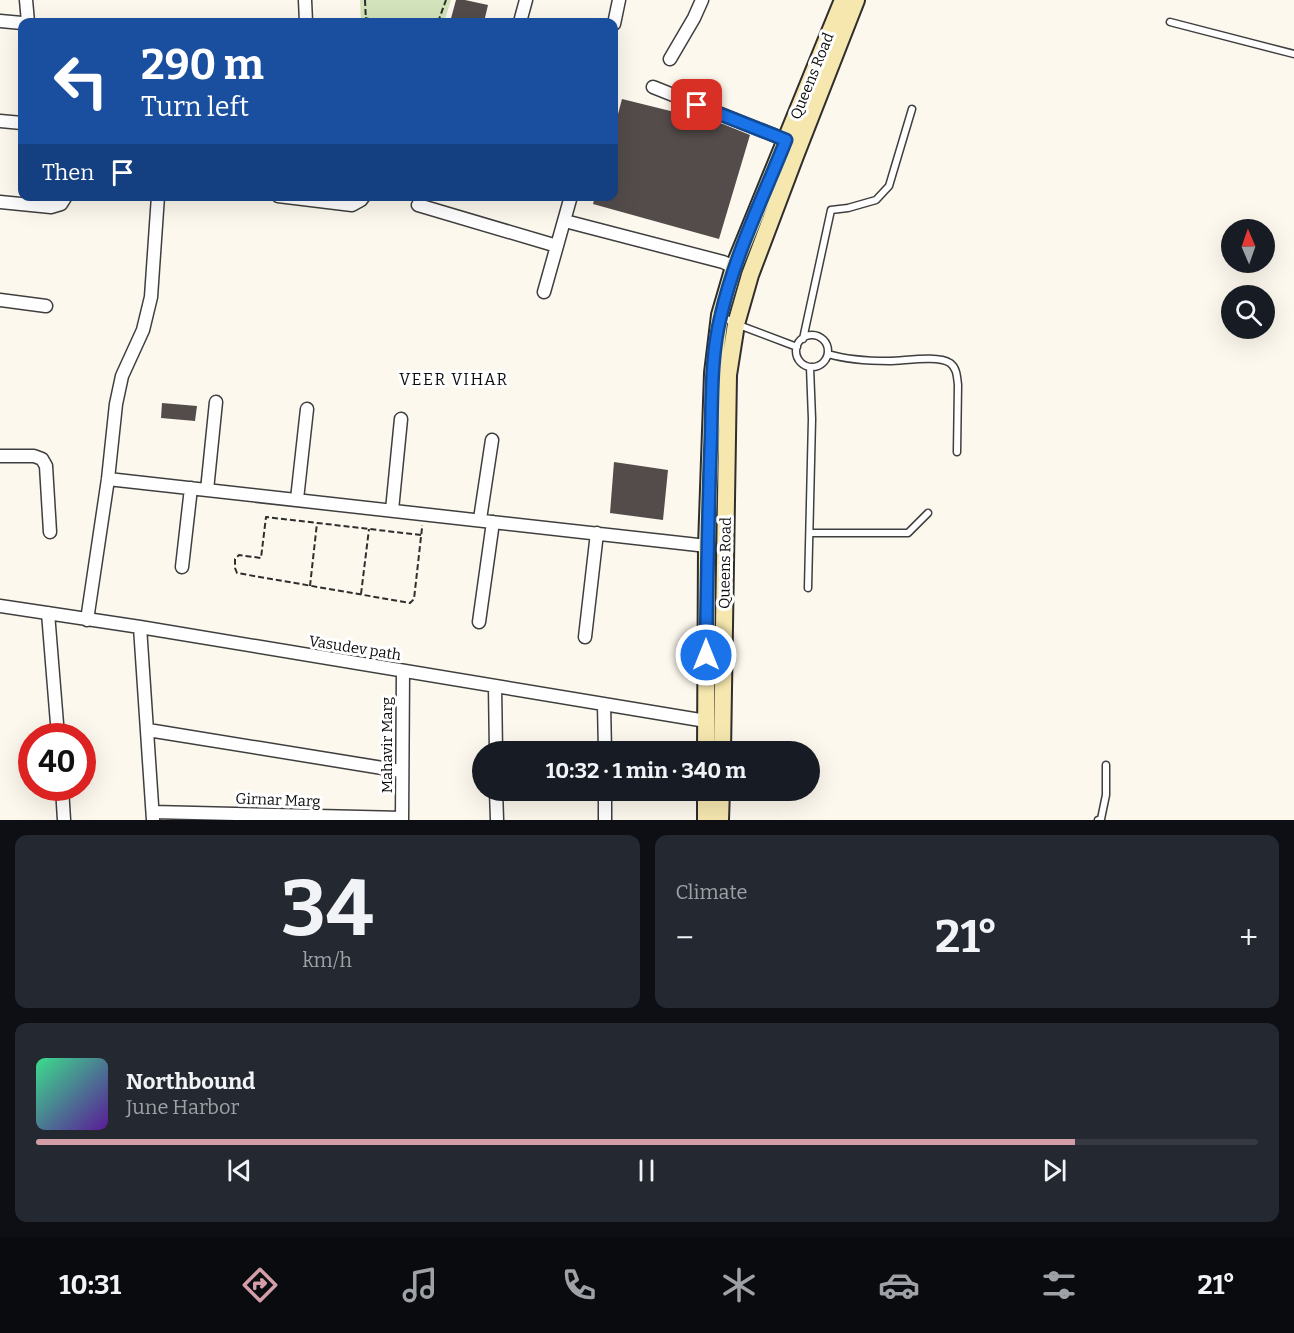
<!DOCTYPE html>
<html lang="en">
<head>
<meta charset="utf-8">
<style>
	:root { --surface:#171b24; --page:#242831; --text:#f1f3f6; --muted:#9ea1a6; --line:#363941; --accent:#d29da6 }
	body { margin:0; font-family:Bitter,serif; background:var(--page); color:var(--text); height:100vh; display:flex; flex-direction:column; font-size:22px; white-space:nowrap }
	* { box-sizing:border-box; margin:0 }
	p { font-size:20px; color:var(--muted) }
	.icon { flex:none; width:33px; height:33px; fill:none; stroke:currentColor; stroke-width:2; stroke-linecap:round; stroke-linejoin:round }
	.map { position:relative; height:820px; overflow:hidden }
	.details { display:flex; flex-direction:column; gap:15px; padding:15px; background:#0d0f14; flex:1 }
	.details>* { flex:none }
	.guide { position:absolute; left:18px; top:18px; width:600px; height:183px; border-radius:12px; box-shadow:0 6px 24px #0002; background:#1a4fa0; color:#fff; overflow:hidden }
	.needle { width:39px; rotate:358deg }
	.controls { position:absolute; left:1221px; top:219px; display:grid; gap:12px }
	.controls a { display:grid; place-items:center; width:54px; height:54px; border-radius:50%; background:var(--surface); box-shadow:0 6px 24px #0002; font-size:30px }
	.speed { position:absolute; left:18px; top:723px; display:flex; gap:12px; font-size:30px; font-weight:700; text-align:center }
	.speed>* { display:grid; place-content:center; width:78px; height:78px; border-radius:50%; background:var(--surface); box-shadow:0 6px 24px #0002; line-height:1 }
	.speed .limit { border:9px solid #d22; background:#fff; color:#111 }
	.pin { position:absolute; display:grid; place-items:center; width:51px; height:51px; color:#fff; margin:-26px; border-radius:12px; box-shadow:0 3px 9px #0006 }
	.me { position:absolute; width:66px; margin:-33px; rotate:0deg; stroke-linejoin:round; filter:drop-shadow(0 0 4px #0008) }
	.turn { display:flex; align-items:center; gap:21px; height:126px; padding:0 24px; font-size:27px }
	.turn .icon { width:78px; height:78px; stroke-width:2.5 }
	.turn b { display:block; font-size:42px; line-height:51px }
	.then { display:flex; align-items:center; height:57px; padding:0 24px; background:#0003; gap:12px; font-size:22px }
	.big { font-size:45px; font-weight:700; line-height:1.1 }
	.details .widget { flex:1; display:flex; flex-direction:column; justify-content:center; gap:9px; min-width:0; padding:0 21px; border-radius:12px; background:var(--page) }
	.details .dial { align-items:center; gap:0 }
	.dial b { font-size:78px; line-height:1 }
	.song { display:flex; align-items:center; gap:18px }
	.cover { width:72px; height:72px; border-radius:9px; background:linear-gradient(135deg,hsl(150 70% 55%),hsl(270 70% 35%)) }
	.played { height:6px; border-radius:3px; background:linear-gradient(90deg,var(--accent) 85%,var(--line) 85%) }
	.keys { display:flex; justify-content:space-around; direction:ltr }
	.heat { display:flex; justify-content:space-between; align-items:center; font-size:33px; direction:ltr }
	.details .tiles { flex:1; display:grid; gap:15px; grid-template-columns:1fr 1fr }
	.widget:last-child { grid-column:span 2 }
	.trip { position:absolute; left:472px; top:741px; width:348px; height:60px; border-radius:30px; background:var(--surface); box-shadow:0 6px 24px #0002; font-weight:700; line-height:60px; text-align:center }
	.tab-bar { display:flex; height:96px; justify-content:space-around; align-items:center; background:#090b0e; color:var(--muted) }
	.tab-bar .icon { width:42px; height:42px }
	.tab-bar .current { color:var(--accent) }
	.tab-bar b { font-size:27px; color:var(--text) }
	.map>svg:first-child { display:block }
</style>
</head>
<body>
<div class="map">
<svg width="1294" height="820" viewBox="0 0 1294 820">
	<rect width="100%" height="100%" fill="#fdf8ed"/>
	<path fill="#d3e3bb" d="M 360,0 L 451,0 L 444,22 L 361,22 Z"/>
	<path fill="#534c4a" d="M 456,0 L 465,0 L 488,5 L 484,22 L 450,22 Z
		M 622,99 L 723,124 L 750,135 L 719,239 L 593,204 L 595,196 L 614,196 L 614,129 Z
		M 162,403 L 197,406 L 195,421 L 161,418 Z
		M 614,462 L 668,470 L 663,520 L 610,513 Z"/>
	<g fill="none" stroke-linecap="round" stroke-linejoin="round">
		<g stroke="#3f3f3f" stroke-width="9">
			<path id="lane" d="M 1170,22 L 1294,54
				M 721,316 L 736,324 L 797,347
				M796 351a16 16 0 1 1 32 0a16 16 0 1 1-32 0Z
				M 803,339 L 831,210 L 848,208 L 876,200 L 889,186 L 912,109
				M 828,354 C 848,360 868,361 889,361 C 905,361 937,355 950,363 C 957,368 957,377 958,385 L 957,452
				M 810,533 L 908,533 L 928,513
				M 808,588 L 812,419 L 810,367
				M 1098,820 L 1101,819 L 1106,795 L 1106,765"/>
		</g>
		<g stroke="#3f3f3f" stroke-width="15">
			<path id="street" d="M 26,0 L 28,22
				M 305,0 L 306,22
				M 0,21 L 22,23
				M 520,22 L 526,0
				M 614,24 L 619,0
				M 670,59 L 694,18 L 702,0
				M 653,87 L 786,140
				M 0,121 L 22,123
				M 278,196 L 352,205 L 361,200 L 364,196
				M 0,202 L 51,207 L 61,204 L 66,196
				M 418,205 L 557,246
				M 565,221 L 723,262 L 734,267
				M 544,292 L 571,196
				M 0,300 L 46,306
				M 0,456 L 34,456 L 42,459 L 46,466 L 50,532
				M 108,479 L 707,546
				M 207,490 L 216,402
				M 297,499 L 307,409
				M 392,510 L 401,419
				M 480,519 L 492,440
				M 182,567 L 191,488
				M 0,606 L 140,627 L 706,721
				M 48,613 L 58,736
				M 87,620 L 108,479 L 116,404 L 122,376 L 143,330 L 151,297 L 158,196
				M 479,622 L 493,522
				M 140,627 L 153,820
				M 585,637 L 597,533
				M 495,686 L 496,752
				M 604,704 L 605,752
				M 148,730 L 401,771
				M 62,788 L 64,820
				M 496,790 L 497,820
				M 605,790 L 605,820
				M 153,812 L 402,818
				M 402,820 L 403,671"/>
		</g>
		<g stroke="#2e2e2e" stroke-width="20">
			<path id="secondary" d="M 706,752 L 707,546 L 713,373 L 720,315 L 734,267 L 843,0
				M 722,752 L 728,375 L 736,324 L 750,275 L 795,156 L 856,0
				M 706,820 L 706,790
				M 720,820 L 721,790"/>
		</g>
		<path stroke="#2e2e2e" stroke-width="2" stroke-dasharray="6 3" stroke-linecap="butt" d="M 365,0 L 366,22
			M 365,18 L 382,22
			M 438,22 L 446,0
			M 421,535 L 266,517 L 261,558 L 239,555 L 235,559 L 235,568 L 237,573 L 410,603 L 414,599 L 422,528 L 422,525
			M 310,586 L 317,523
			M 361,594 L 369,529"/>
		<use href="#lane" stroke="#fff" stroke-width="6"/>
		<use href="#street" stroke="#fff" stroke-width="12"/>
		<use href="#secondary" stroke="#f6e7af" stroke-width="16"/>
	</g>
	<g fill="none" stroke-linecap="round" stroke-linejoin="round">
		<g stroke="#114b97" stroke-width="15">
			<path id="route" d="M 697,105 L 786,140 C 763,198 735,254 721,315 C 711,354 712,396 711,437 C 708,510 707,582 706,655"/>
		</g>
		<use href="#route" stroke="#1a73e8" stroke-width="10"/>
	</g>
	<g text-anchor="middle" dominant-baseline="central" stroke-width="6" stroke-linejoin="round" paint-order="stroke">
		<g font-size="15" fill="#0c0c0c" stroke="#fff">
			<text transform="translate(812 76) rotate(-68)">Queens Road</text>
			<text transform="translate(725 563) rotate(-89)">Queens Road</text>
			<text transform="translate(355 648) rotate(9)">Vasudev path</text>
			<text transform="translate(387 745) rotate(-90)">Mahavir Marg</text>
			<text transform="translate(278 800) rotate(2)">Girnar Marg</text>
		</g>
		<g font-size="16" letter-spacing="1.5" fill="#0c0c0c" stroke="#fff">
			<text x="454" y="379">VEER VIHAR</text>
		</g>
	</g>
</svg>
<div class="controls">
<a><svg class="needle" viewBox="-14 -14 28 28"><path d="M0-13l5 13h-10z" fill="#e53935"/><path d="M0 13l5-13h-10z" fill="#9ea1a6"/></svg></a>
<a><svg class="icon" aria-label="search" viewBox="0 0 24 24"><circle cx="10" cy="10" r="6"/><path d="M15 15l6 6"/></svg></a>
</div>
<div class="speed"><div class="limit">40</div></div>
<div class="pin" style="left:697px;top:105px;background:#d93025"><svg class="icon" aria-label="arrive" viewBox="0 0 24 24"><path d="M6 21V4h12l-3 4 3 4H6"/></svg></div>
<svg class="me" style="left:706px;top:655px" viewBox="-20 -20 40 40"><circle r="17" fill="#1a73e8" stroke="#fff" stroke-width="3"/><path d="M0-11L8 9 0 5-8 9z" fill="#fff"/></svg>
<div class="trip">10:32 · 1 min · 340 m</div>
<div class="guide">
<div class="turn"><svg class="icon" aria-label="left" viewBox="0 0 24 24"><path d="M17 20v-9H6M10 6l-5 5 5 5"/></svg><div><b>290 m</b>Turn left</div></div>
<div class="then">Then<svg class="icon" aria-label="arrive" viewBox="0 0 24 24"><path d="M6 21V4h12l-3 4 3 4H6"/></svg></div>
</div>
</div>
<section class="details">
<div class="tiles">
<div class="widget dial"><b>34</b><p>km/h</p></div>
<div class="widget"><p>Climate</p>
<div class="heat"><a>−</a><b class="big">21°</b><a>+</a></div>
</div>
<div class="widget">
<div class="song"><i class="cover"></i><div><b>Northbound</b><p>June Harbor</p></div></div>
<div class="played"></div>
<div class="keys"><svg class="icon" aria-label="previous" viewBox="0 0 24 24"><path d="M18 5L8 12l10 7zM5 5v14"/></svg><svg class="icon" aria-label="pause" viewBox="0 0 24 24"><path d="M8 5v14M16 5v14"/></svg><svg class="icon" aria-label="next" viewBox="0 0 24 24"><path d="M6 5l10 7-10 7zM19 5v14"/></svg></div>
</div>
</div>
</section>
<nav class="tab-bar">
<b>10:31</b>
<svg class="icon current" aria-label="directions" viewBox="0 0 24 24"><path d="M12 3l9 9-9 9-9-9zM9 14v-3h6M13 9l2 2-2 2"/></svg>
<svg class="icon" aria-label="music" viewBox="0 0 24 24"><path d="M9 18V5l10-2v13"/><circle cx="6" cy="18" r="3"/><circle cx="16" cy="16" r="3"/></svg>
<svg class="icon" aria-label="phone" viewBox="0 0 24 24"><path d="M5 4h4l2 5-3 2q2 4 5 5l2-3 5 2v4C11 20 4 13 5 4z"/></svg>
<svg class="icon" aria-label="climate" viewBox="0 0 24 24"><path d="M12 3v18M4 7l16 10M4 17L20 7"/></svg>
<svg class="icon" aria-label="car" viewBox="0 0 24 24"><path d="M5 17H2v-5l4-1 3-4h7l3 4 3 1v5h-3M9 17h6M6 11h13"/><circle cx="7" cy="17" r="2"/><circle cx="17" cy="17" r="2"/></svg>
<svg class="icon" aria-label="filters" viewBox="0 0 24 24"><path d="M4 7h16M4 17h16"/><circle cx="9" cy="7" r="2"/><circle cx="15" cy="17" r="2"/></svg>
<b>21°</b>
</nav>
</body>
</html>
